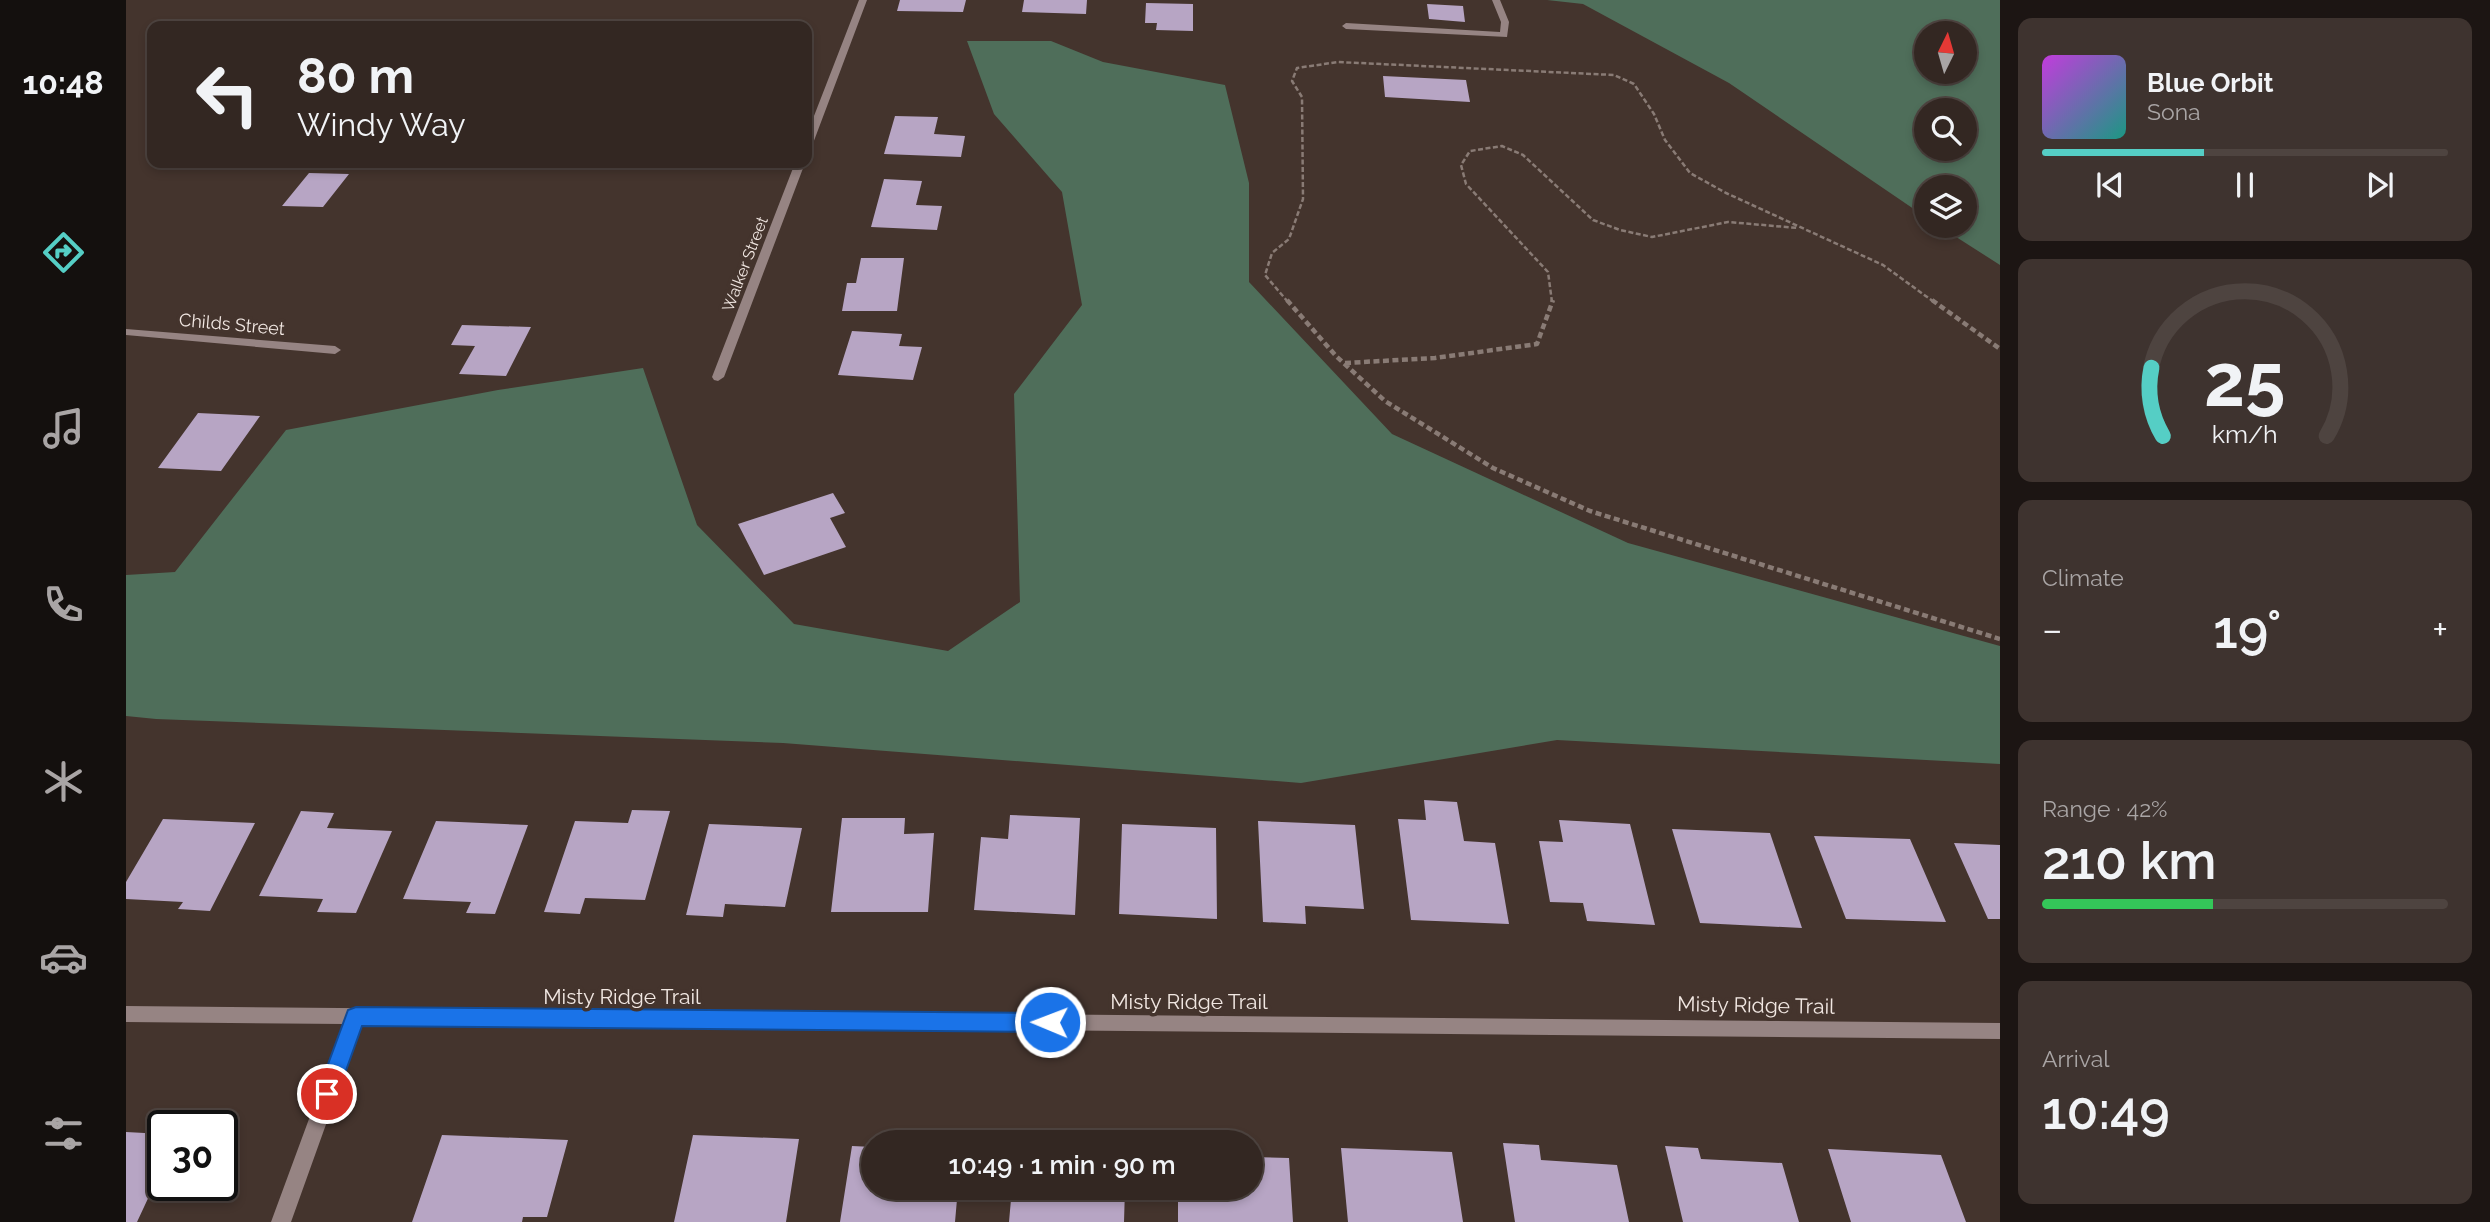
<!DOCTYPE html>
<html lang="en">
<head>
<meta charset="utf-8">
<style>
	:root { --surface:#332722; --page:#3e332f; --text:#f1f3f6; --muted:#a9a5a5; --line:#4e4440; --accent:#55cec5 }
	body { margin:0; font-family:Raleway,sans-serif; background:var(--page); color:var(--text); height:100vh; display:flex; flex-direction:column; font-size:26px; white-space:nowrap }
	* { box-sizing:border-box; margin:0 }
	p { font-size:23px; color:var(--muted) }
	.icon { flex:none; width:38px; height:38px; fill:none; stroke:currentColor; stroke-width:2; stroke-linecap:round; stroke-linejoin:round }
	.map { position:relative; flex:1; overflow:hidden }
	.sheet { display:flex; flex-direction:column; gap:18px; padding:18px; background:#1c1513; width:490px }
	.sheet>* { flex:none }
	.hud { position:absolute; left:21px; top:21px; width:665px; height:147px; border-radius:14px; box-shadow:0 4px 10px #0003,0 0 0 2px var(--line); background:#332722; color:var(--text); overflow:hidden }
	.needle { width:46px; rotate:5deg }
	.fabs { position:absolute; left:1788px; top:21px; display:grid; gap:14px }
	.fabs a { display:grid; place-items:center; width:63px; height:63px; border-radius:50%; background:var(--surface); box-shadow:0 4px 10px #0003,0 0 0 2px var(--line); font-size:35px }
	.speed { position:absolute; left:21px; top:1110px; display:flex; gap:14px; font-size:35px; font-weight:700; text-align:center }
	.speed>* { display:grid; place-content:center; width:91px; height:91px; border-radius:50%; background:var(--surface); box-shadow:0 4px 10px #0003,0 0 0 2px var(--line); line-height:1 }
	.speed .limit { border:4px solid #111; border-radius:10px; background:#fff; color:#111 }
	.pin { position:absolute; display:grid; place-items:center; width:60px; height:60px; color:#fff; margin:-30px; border:4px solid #fff; border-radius:50%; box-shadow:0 2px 7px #0007 }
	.me { position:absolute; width:77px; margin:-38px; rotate:271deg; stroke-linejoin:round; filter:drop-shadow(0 0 5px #0008) }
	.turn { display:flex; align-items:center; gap:24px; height:147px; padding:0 35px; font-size:32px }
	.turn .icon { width:91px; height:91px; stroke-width:2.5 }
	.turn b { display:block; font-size:49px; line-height:60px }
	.big { font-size:52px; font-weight:600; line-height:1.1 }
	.sheet .card { flex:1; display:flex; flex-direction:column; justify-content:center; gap:10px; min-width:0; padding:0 24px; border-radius:14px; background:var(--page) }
	.sheet .dial { align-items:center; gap:0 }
	.dial svg { height:182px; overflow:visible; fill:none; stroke:var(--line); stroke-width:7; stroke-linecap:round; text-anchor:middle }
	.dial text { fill:var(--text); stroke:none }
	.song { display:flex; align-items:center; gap:21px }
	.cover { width:84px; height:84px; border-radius:10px; background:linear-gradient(135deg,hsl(290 70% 55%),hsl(170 70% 35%)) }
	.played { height:7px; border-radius:4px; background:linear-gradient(90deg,var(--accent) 40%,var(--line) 40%) }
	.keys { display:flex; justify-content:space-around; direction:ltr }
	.heat { display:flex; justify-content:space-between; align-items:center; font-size:38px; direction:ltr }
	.charge { height:10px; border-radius:5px; background:linear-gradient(90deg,#34c759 42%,var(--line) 0) }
	.trip { position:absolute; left:735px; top:1130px; width:402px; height:70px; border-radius:35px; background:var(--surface); box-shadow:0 4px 10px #0003,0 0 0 2px var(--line); font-weight:600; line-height:70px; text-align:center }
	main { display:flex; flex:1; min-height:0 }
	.menu { display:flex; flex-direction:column; width:126px; justify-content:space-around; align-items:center; background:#14100e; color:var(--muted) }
	.menu .icon { width:49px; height:49px }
	.menu .active { color:var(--accent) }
	.menu b { font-size:32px; color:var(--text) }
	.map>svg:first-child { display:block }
</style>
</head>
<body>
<main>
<nav class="menu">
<b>10:48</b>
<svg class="icon active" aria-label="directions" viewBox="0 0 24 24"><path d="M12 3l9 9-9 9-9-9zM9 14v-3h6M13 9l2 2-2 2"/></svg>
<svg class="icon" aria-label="music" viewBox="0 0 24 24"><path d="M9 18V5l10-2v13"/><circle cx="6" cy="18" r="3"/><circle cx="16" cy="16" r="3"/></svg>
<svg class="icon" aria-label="phone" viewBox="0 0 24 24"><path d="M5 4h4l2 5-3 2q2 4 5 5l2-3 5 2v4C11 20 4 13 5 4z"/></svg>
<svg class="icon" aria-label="climate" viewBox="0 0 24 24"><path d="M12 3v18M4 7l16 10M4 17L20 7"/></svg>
<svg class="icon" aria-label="car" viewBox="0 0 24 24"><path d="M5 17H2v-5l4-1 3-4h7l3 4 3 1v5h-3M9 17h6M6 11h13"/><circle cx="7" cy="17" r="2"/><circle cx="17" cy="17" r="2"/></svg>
<svg class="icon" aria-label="filters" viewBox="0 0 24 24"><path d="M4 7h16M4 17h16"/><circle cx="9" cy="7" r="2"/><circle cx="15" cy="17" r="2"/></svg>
</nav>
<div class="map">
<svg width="1874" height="1222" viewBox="0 0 1874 1222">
	<rect width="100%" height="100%" fill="#44342d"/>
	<path fill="#4f6e5a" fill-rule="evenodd" d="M 1421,0 L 1874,0 L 1874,265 L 1813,226 L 1839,226 L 1839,187 L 1801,187 L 1801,218 L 1603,83 L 1457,4 ZM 1801,33 L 1839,33 L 1839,72 L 1801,72 ZM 1801,110 L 1839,110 L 1839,149 L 1801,149 Z
		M 841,41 L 925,41 L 977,62 L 1099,85 L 1123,183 L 1123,282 L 1266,434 L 1502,543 L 1874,646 L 1874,764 L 1431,740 L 1175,783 L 657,743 L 30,719 L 0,716 L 0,575 L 49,572 L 160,430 L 372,390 L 517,368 L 571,525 L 668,624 L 822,651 L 894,602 L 888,394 L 956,305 L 936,192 L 868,114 Z"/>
	<path fill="#b7a5c4" d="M 774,0 L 840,0 L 837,12 L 771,11 Z
		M 898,0 L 961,0 L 960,14 L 896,12 Z
		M 1020,3 L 1067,4 L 1067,31 L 1030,30 L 1031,23 L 1019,23 Z
		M 1301,4 L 1337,6 L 1339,22 L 1303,19 Z
		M 1257,76 L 1340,80 L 1344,102 L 1259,97 Z
		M 769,116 L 812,117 L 808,134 L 839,136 L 835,157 L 758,154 Z
		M 183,173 L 223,174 L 197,207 L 156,206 Z
		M 758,179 L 796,181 L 790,205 L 816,206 L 811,230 L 745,227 Z
		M 735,258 L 778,258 L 771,311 L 716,311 L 721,283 L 730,283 Z
		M 336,325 L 405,327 L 380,376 L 333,374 L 349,346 L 325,345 Z
		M 726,331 L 776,334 L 773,346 L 796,347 L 787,380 L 712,375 Z
		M 72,413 L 134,416 L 95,471 L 32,468 Z
		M 707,493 L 719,513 L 704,518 L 720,547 L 638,575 L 612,524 Z
		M 1298,800 L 1331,802 L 1338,841 L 1369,843 L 1383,924 L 1285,920 L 1272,819 L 1300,820 Z
		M 506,810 L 544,811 L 519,900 L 459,898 L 454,914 L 418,912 L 449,821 L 502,823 Z
		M 175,811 L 208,813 L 201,828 L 266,831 L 230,913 L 191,912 L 197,899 L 133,896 Z
		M 884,815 L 954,818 L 949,915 L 848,910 L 855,837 L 882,839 Z
		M 716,818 L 779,818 L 778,834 L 808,833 L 802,912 L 705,912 Z
		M 37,819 L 129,823 L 84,911 L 52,909 L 57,902 L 0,899 L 0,882 Z
		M 1433,820 L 1504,824 L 1529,925 L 1461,921 L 1457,903 L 1424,902 L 1413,841 L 1437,842 Z
		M 310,821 L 402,825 L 369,914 L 340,913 L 345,902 L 277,899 Z
		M 1132,821 L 1229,825 L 1238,909 L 1179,906 L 1180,924 L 1137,922 Z
		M 583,824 L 676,828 L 659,907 L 599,904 L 597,917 L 560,915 Z
		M 996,824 L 1090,828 L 1091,919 L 993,914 Z
		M 1546,829 L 1644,833 L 1676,928 L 1574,923 Z
		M 1688,836 L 1784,839 L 1820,922 L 1720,919 Z
		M 1828,843 L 1874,845 L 1874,919 L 1862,919 Z
		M 0,1132 L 37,1134 L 37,1177 L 32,1177 L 11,1222 L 0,1222 Z
		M 316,1135 L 442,1140 L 421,1217 L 397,1217 L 396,1222 L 286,1222 Z
		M 567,1135 L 673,1139 L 660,1222 L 548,1222 Z
		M 890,1136 L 963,1141 L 963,1143 L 890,1143 Z
		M 1377,1143 L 1413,1145 L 1415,1160 L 1491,1165 L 1503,1222 L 1389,1222 Z
		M 726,1146 L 747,1147 L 747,1188 L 832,1188 L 829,1222 L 714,1222 Z
		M 1539,1146 L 1572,1148 L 1575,1159 L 1656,1163 L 1673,1222 L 1557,1222 Z
		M 1215,1148 L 1326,1152 L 1337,1222 L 1222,1222 Z
		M 1702,1149 L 1815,1155 L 1840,1222 L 1725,1222 Z
		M 1125,1157 L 1163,1158 L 1167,1222 L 1052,1222 L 1052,1188 L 1125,1188 Z
		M 886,1188 L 999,1188 L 998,1222 L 883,1222 Z"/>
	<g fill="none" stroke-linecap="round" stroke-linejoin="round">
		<path stroke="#897b75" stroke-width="2.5" stroke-dasharray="5 2.5" stroke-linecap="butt" d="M 1162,302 L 1139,275 L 1146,253 L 1163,239 L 1177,199 L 1176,97 L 1166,81 L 1171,68 L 1212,62 L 1488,75 L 1508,84 L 1528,114 L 1539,140 L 1564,173 L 1600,193 L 1757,265 L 1808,302
			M 1426,302 L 1422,272 L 1340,184 L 1335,165 L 1344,151 L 1376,146 L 1397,155 L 1467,220 L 1494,230 L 1526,237 L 1602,222 L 1672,228"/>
		<path stroke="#897b75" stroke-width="4.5" stroke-dasharray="6 3.5" stroke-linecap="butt" d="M 1161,300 L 1210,356 L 1259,401 L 1367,468 L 1464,511 L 1874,639
			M 1806,300 L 1874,349
			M 1219,363 L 1309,358 L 1411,344 L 1427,300"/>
		<path fill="#968483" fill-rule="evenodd" d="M 1366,0 L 1374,0 L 1383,22 L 1381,37 L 1220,29 L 1216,26 L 1220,23 L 1374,32 L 1375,22 Z"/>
		<path fill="#968483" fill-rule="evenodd" d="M 733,0 L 741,0 L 686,146 L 681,149 L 681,134 Z
			M 669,163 L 679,163 L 598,377 L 592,381 L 588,380 L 586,377 Z
			M 0,329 L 209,346 L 215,350 L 209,354 L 0,335 Z
			M 0,1006 L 1874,1023 L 1874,1039 L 236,1024 L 165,1222 L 145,1222 L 218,1024 L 0,1022 Z"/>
	</g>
	<path fill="#1a73e8" stroke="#114b97" stroke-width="2" d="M 230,1007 L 924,1013 L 931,1016 L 934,1022 L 931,1029 L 924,1032 L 236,1026 L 209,1101 L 201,1104 L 194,1101 L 191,1094 L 222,1010 Z"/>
	<g text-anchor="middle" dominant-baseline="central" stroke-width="7" stroke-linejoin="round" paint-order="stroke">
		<g font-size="16" fill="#f1e7e2" stroke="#44342d">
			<text transform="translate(619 264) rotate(-69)">Walker Street</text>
		</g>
		<g font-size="18" fill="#f1e7e2" stroke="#44342d">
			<text transform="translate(106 324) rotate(5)">Childs Street</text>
		</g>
		<g font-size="21" fill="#f1e7e2" stroke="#44342d">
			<text x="496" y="996">Misty Ridge Trail</text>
			<text x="1063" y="1001">Misty Ridge Trail</text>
			<text transform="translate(1630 1005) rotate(1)">Misty Ridge Trail</text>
		</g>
	</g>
</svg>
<div class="fabs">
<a><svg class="needle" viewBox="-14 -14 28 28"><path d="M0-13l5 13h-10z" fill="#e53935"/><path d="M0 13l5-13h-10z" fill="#a9a5a5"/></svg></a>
<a><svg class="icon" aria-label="search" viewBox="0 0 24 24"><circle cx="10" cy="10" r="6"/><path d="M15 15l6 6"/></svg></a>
<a><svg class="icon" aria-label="layers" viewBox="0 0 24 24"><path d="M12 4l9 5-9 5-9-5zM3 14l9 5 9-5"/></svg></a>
</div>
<div class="speed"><div class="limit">30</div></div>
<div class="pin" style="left:201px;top:1094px;background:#d93025"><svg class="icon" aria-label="arrive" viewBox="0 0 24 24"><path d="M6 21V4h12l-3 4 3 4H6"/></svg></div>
<svg class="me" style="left:924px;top:1022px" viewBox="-20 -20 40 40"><circle r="17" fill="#1a73e8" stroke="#fff" stroke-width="3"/><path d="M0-11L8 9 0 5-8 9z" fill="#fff"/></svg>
<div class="trip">10:49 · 1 min · 90 m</div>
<div class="hud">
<div class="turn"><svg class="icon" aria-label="left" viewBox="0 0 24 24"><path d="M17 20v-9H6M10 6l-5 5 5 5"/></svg><div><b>80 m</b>Windy Way</div></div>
</div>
</div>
<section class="sheet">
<div class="card">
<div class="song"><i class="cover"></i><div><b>Blue Orbit</b><p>Sona</p></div></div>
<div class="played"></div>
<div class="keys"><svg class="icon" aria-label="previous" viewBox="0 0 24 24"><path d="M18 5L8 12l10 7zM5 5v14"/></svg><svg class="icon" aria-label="pause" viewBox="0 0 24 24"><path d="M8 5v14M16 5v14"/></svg><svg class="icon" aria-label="next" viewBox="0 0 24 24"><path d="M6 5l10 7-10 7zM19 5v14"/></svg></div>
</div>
<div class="card dial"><svg viewBox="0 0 100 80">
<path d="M14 69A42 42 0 1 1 86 69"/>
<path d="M14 69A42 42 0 0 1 9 39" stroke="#55cec5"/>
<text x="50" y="56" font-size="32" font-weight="700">25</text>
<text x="50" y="72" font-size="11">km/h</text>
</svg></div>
<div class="card"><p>Climate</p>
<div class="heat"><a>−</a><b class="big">19°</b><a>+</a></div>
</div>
<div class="card"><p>Range · 42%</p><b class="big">210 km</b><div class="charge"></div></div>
<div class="card"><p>Arrival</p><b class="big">10:49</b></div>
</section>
</main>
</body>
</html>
